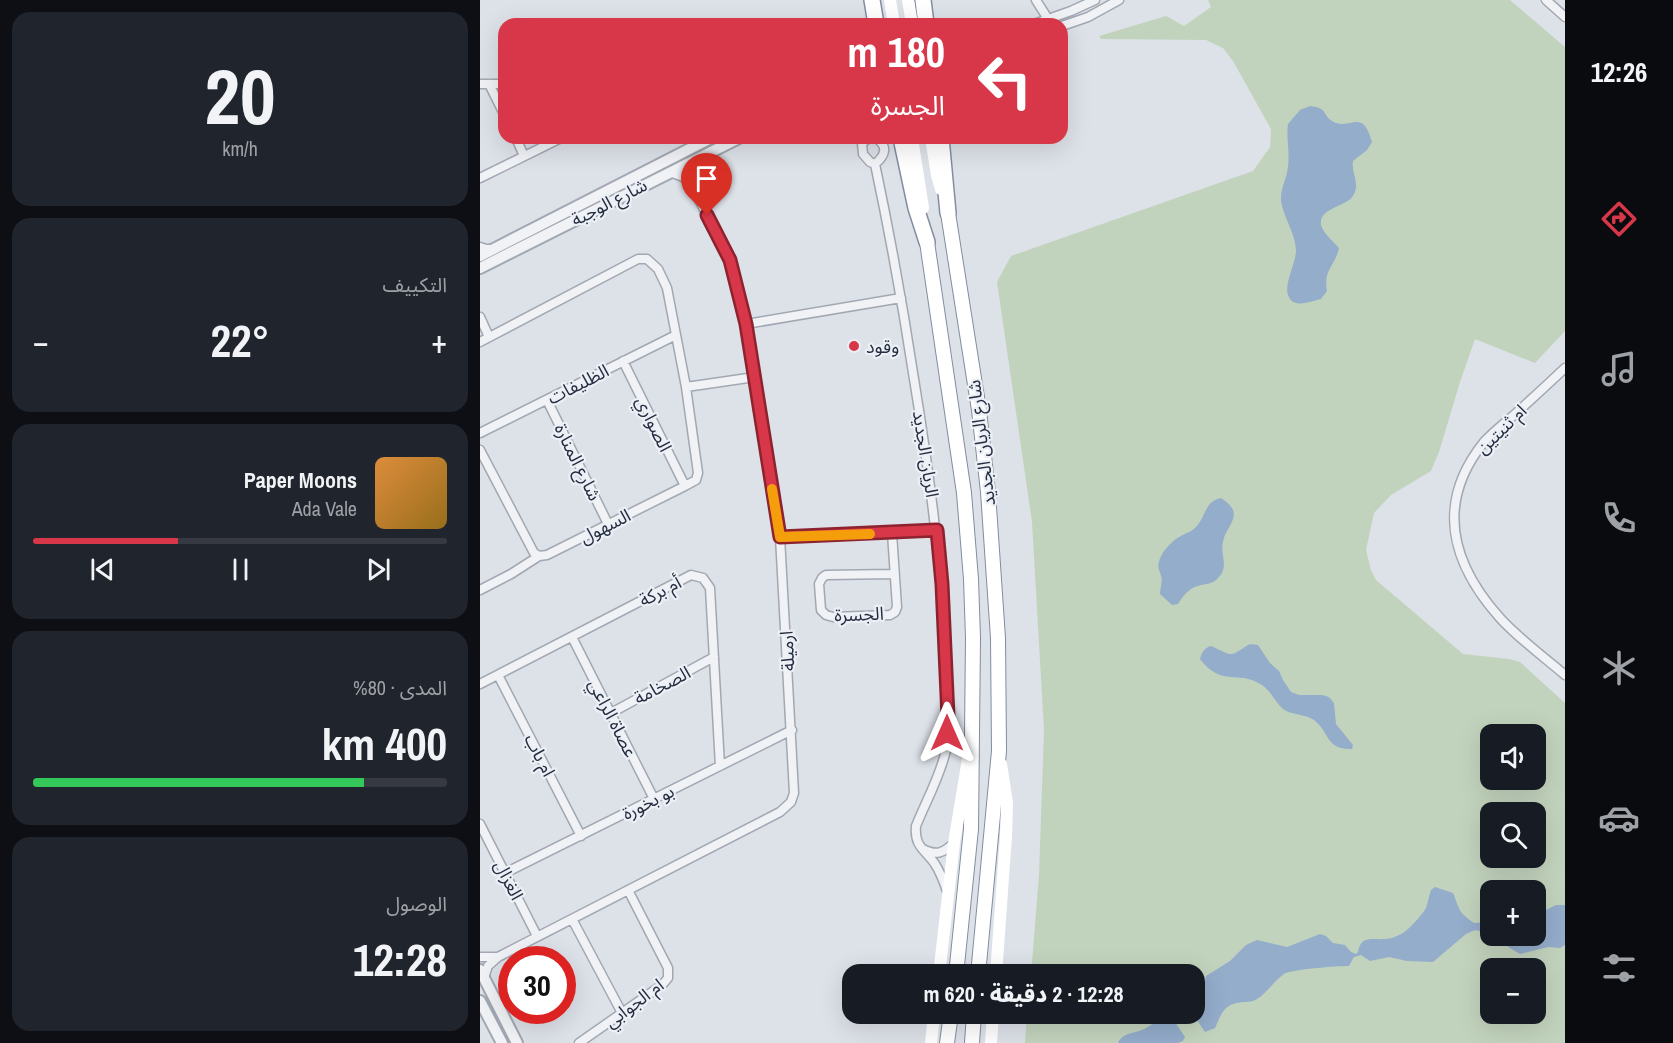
<!DOCTYPE html>
<html lang="ar">
<head>
<meta charset="utf-8">
<style>
	:root { --surface:#171b24; --page:#20242c; --text:#f1f3f6; --muted:#9ea1a6; --line:#363941; --accent:#d83649 }
	body { margin:0; font-family:"Archivo Narrow","Noto Sans Arabic",sans-serif; background:var(--page); color:var(--text); direction:rtl; height:100vh; display:flex; flex-direction:column; font-size:22px; white-space:nowrap }
	* { box-sizing:border-box; margin:0 }
	p { font-size:20px; color:var(--muted) }
	.icon { flex:none; width:33px; height:33px; fill:none; stroke:currentColor; stroke-width:2; stroke-linecap:round; stroke-linejoin:round }
	.map { position:relative; flex:1; overflow:hidden; direction:ltr }
	.drawer { display:flex; flex-direction:column; gap:12px; padding:12px; background:#0d0f14; width:480px }
	.drawer>* { flex:none }
	.top-card { position:absolute; left:18px; top:18px; width:570px; height:126px; border-radius:18px; box-shadow:0 6px 24px #0002; direction:rtl; background:#d83649; color:#fff; overflow:hidden }
	.controls { position:absolute; left:1000px; top:724px; display:grid; gap:12px }
	.controls a { display:grid; place-items:center; width:66px; height:66px; border-radius:12px; background:var(--surface); box-shadow:0 6px 24px #0002; font-size:30px }
	.speed { position:absolute; left:18px; top:946px; display:flex; gap:12px; font-size:30px; font-weight:700; text-align:center }
	.speed>* { display:grid; place-content:center; width:78px; height:78px; border-radius:50%; background:var(--surface); box-shadow:0 6px 24px #0002; line-height:1 }
	.speed .limit { border:9px solid #d22; background:#fff; color:#111 }
	.pin { position:absolute; display:grid; place-items:center; width:51px; height:51px; color:#fff; margin:-62px -26px; border-radius:50% 50% 50% 0; rotate:-45deg; box-shadow:0 0 6px #0007 }
	.pin .icon { rotate:45deg }
	.me { position:absolute; width:66px; margin:-33px; rotate:0deg; stroke-linejoin:round; filter:drop-shadow(0 0 4px #0008) }
	.turn { display:flex; align-items:center; gap:21px; height:126px; padding:0 24px; font-size:27px }
	.turn .icon { width:78px; height:78px; stroke-width:2.5 }
	.turn b { display:block; font-size:42px; line-height:51px }
	.big { font-size:45px; font-weight:800; line-height:1.1 }
	.drawer .widget { flex:1; display:flex; flex-direction:column; justify-content:center; gap:9px; min-width:0; padding:0 21px; border-radius:18px; background:var(--page) }
	.drawer .dial { align-items:center; gap:0 }
	.dial b { font-size:78px; line-height:1 }
	.song { display:flex; align-items:center; gap:18px }
	.cover { width:72px; height:72px; border-radius:9px; background:linear-gradient(135deg,hsl(30 70% 55%),hsl(40 70% 35%)) }
	.played { height:6px; border-radius:3px; background:linear-gradient(90deg,var(--accent) 35%,var(--line) 35%) }
	.keys { display:flex; justify-content:space-around; direction:ltr }
	.heat { display:flex; justify-content:space-between; align-items:center; font-size:33px; direction:ltr }
	.charge { height:9px; border-radius:4px; background:linear-gradient(90deg,#34c759 80%,var(--line) 0) }
	.trip { position:absolute; left:362px; top:964px; width:363px; height:60px; border-radius:18px; background:var(--surface); box-shadow:0 6px 24px #0002; font-weight:800; line-height:60px; text-align:center; direction:rtl }
	main { display:flex; flex:1; min-height:0 }
	.dock { display:flex; flex-direction:column; width:108px; justify-content:space-around; align-items:center; background:#090b0e; color:var(--muted) }
	.dock .icon { width:42px; height:42px }
	.dock .active { color:var(--accent) }
	.dock b { font-size:27px; color:var(--text) }
	.map>svg:first-child { display:block }
</style>
</head>
<body>
<main>
<nav class="dock">
<b>12:26</b>
<svg class="icon active" aria-label="directions" viewBox="0 0 24 24"><path d="M12 3l9 9-9 9-9-9zM9 14v-3h6M13 9l2 2-2 2"/></svg>
<svg class="icon" aria-label="music" viewBox="0 0 24 24"><path d="M9 18V5l10-2v13"/><circle cx="6" cy="18" r="3"/><circle cx="16" cy="16" r="3"/></svg>
<svg class="icon" aria-label="phone" viewBox="0 0 24 24"><path d="M5 4h4l2 5-3 2q2 4 5 5l2-3 5 2v4C11 20 4 13 5 4z"/></svg>
<svg class="icon" aria-label="climate" viewBox="0 0 24 24"><path d="M12 3v18M4 7l16 10M4 17L20 7"/></svg>
<svg class="icon" aria-label="car" viewBox="0 0 24 24"><path d="M5 17H2v-5l4-1 3-4h7l3 4 3 1v5h-3M9 17h6M6 11h13"/><circle cx="7" cy="17" r="2"/><circle cx="17" cy="17" r="2"/></svg>
<svg class="icon" aria-label="filters" viewBox="0 0 24 24"><path d="M4 7h16M4 17h16"/><circle cx="9" cy="7" r="2"/><circle cx="15" cy="17" r="2"/></svg>
</nav>
<div class="map">
<svg width="1085" height="1043" viewBox="0 0 1085 1043">
	<rect width="100%" height="100%" fill="#dde1e8"/>
	<path fill="#c2d3bd" fill-rule="evenodd" d="M 728,0 L 1030,0 L 1085,47 L 1085,331 L 1055,363 L 995,339 L 980,382 L 959,452 L 951,471 L 911,495 L 894,513 L 886,550 L 891,570 L 896,580 L 983,654 L 1029,659 L 1040,662 L 1085,703 L 1085,1043 L 545,1043 L 547,1014 L 714,1014 L 714,975 L 551,975 L 559,875 L 564,730 L 552,522 L 517,282 L 531,256 L 773,171 L 790,147 L 791,129 L 753,61 L 743,48 L 726,40 L 621,39 L 619,36 L 686,16 L 704,26 L 731,7 ZM 1011,735 L 1056,735 L 1056,780 L 1011,780 ZM 1011,813 L 1056,813 L 1056,858 L 1011,858 ZM 1011,891 L 1056,891 L 1056,936 L 1011,936 ZM 1011,969 L 1056,969 L 1056,1014 L 1011,1014 Z"/>
	<path fill="#94adcb" d="M 830,106 C 848,108 842,114 852,121 C 870,132 882,106 892,142 L 887,150 L 873,161 C 871,172 880,183 874,194 C 869,207 838,207 841,225 C 843,233 854,242 859,248 C 855,267 843,269 847,291 L 841,299 C 831,301 813,310 808,295 C 804,283 816,263 816,250 C 815,234 806,221 802,206 C 798,190 807,181 808,166 C 810,152 806,138 808,124 L 820,110 Z
		M 741,498 C 767,515 746,524 743,542 C 740,555 749,566 739,577 C 733,585 726,583 718,586 C 709,588 703,596 698,604 L 692,605 L 680,594 C 680,588 683,581 681,576 C 680,571 677,568 679,562 C 681,552 693,539 703,535 C 708,532 711,532 715,528 C 726,518 724,501 741,498 Z
		M 770,644 L 778,645 L 790,663 L 799,671 L 803,680 L 811,692 L 819,695 L 842,695 L 849,697 L 854,703 L 856,724 L 873,745 L 872,749 C 846,750 850,733 834,720 C 825,714 811,715 803,709 C 795,702 791,691 782,685 C 758,669 742,688 720,659 C 722,652 724,648 731,646 C 755,657 748,657 770,644 Z
		M 955,887 L 973,893 C 980,910 978,912 994,923 L 1011,922 L 1011,934 L 995,930 L 986,934 L 953,962 L 927,961 L 909,957 L 890,961 L 881,955 L 874,957 L 869,966 C 858,966 811,969 804,974 C 794,981 787,993 777,999 C 772,1002 768,1002 763,1002 C 744,1004 742,1012 735,1028 L 725,1032 L 713,1014 L 714,1002 L 722,994 L 726,976 L 750,961 L 766,945 L 777,940 L 807,947 L 840,934 L 846,936 L 853,943 L 865,945 L 871,952 L 876,954 L 878,952 C 881,935 892,940 905,939 C 911,939 917,936 923,933 C 929,929 942,915 946,908 C 948,902 949,896 951,890 Z
		M 1076,905 L 1085,905 L 1085,945 L 1080,948 L 1068,947 L 1040,954 L 1025,945 L 1016,936 L 1056,936 L 1056,921 L 1066,910 Z
		M 682,1019 L 695,1022 L 705,1037 L 703,1041 L 698,1043 L 638,1043 C 643,1032 654,1034 664,1029 C 671,1026 675,1021 682,1019 Z"/>
	<g fill="none" stroke-linecap="round" stroke-linejoin="round">
		<g stroke="#a2a8b2" stroke-width="11">
			<path id="minor" d="M 556,0 L 568,19
				M 1066,0 L 1085,17
				M 554,24 L 591,11 L 615,0
				M 582,26 L 608,17 L 639,0
				M 0,84 L 24,84
				M 9,84 L 24,114
				M 36,138 L 44,156
				M 392,138 L 389,138 L 382,143 L 383,154 L 390,162 L 395,164 C 410,235 423,307 434,379 C 448,464 460,549 464,636 C 466,670 472,718 466,750 C 460,777 446,801 436,826 C 434,847 445,849 455,864 C 460,872 464,882 467,891
				M 395,164 C 406,155 408,146 396,138
				M 0,178 L 81,138
				M 210,182 L 215,164 L 219,158
				M 0,247 L 6,249 L 15,249
				M 0,317 L 9,337
				M 266,324 L 421,298
				M 0,342 L 158,259 L 167,259 L 178,269 L 187,288 L 206,387 L 218,473 L 216,480 L 205,486 L 67,555 L 59,556 L 31,574 L 0,590
				M 143,361 L 205,486
				M 1085,368 C 1068,384 1052,399 1035,414 C 1025,423 1013,432 1004,442 C 955,503 971,563 1020,618 C 1038,638 1064,657 1085,675
				M 206,387 L 275,377
				M 67,400 L 128,524
				M 0,433 L 196,335
				M 0,450 L 54,553 L 59,556
				M 412,533 L 417,607 L 415,612 L 410,615 L 353,617 L 346,615 L 341,610 L 339,584 L 342,578 L 346,575 L 414,574
				M 300,537 L 457,530
				M 92,637 L 174,799
				M 18,675 L 101,836
				M 0,684 L 211,575 L 223,578 L 230,588 L 240,766
				M 131,713 L 234,657
				M 0,824 L 57,936
				M 443,849 C 457,856 463,853 474,843
				M 25,873 L 312,730
				M 92,919 L 142,1013
				M 0,957 L 17,957
				M 4,978 L 8,966 L 18,957 L 300,812 L 311,802 L 314,793 L 300,537 L 275,377 L 266,324 L 250,260 L 210,182 L 203,177 L 190,172
				M 99,1043 L 182,985 L 188,978 L 188,968 L 148,890"/>
		</g>
		<g stroke="#a2a8b2" stroke-width="14">
			<path id="tertiary" d="M 0,256 L 231,138
				M 0,268 L 259,138
				M 0,970 L 37,1043
				M 0,1001 L 22,1043"/>
		</g>
		<g stroke="#838da0" stroke-width="16">
			<path id="trunk" d="M 468,213 L 499,410 L 508,492 L 518,638 L 519,751 L 498,975
				M 447,242 L 484,493 L 491,579 L 493,638 L 491,829 L 476,975
				M 467,1043 L 471,1014
				M 492,1043 L 494,1014"/>
		</g>
		<g stroke="#838da0" stroke-width="18">
			<path id="motorway" d="M 392,0 L 396,24
				M 443,0 L 446,24
				M 421,138 L 436,208 L 447,242
				M 461,138 L 468,213"/>
		</g>
		<use href="#minor" stroke="#f0f2f6" stroke-width="8"/>
		<use href="#tertiary" stroke="#f0f2f6" stroke-width="10"/>
		<path stroke="#fff" stroke-width="12" d="M 410,0 L 414,24
			M 428,0 L 432,24
			M 432,138 L 443,208
			M 451,138 L 457,175 L 461,189
			M 459,975 L 474,843 L 488,759
			M 516,975 L 526,836 L 527,803 L 521,764
			M 451,1043 L 454,1014
			M 511,1043 L 513,1014"/>
		<use href="#trunk" stroke="#fff" stroke-width="14"/>
		<use href="#motorway" stroke="#fff" stroke-width="15"/>
	</g>
	<g fill="none" stroke-linecap="round" stroke-linejoin="round">
		<g stroke="#8c232f" stroke-width="15">
			<path id="route" d="M 227,215 L 250,260 L 266,324 L 300,537 L 457,530 L 462,584 L 468,717 L 467,733"/>
		</g>
		<use href="#route" stroke="#d83649" stroke-width="10"/>
		<path stroke="#f59e0b" stroke-width="10" d="M 292,489 L 300,537 L 390,534"/>
	</g>
	<circle fill="#d83649" stroke="#ecf0f6" stroke-width="2" cx="374" cy="346" r="6"/>
	<g text-anchor="middle" dominant-baseline="central" stroke-width="4.5" stroke-linejoin="round" paint-order="stroke">
		<g font-size="18" fill="#252e40" stroke="#ecf0f6">
			<text transform="translate(129 202) rotate(-27)">شارع الوجبة</text>
			<text transform="translate(98 384) rotate(-27)">الظليفات</text>
			<text transform="translate(174 424) rotate(64)">الصواري</text>
			<text transform="translate(1021 429) rotate(-44)">ام ثنيتين</text>
			<text transform="translate(501 443) rotate(-97)">شارع الريان الجديد</text>
			<text transform="translate(446 454) rotate(81)">الريان الجديد</text>
			<text transform="translate(98 462) rotate(64)">شارع المنارة</text>
			<text transform="translate(125 526) rotate(-27)">السهول</text>
			<text transform="translate(180 591) rotate(-27)">أم بركة</text>
			<text transform="translate(379 614) rotate(-2)">الجسرة</text>
			<text transform="translate(307 651) rotate(-93)">ارميلة</text>
			<text transform="translate(182 685) rotate(-28)">الصخامة</text>
			<text transform="translate(133 718) rotate(63)">عصاة الراعي</text>
			<text transform="translate(60 755) rotate(63)">ام باب</text>
			<text transform="translate(168 802) rotate(-27)">بو بخورة</text>
			<text transform="translate(29 880) rotate(63)">الغزال</text>
			<text transform="translate(154 1003) rotate(-37)">ام الجوابي</text>
		</g>
		<g font-size="18" fill="#252e40" stroke="#ecf0f6" text-anchor="start">
			<text x="386" y="346">وقود</text>
		</g>
	</g>
</svg>
<div class="controls">
<a><svg class="icon" aria-label="sound" viewBox="0 0 24 24"><path d="M4 9h4l5-4v14l-5-4H4zM17 9q2 3 0 6"/></svg></a>
<a><svg class="icon" aria-label="search" viewBox="0 0 24 24"><circle cx="10" cy="10" r="6"/><path d="M15 15l6 6"/></svg></a>
<a>+</a>
<a>−</a>
</div>
<div class="speed"><div class="limit">30</div></div>
<div class="pin" style="left:227px;top:215px;background:#d93025"><svg class="icon" aria-label="arrive" viewBox="0 0 24 24"><path d="M6 21V4h12l-3 4 3 4H6"/></svg></div>
<svg class="me" style="left:467px;top:733px" viewBox="-20 -20 40 40"><path d="M0-17L14 15 0 8-14 15z" fill="#d83649" stroke="#fff" stroke-width="4"/></svg>
<div class="trip">12:28 · 2 دقيقة · 620 m</div>
<div class="top-card">
<div class="turn"><svg class="icon" aria-label="left" viewBox="0 0 24 24"><path d="M17 20v-9H6M10 6l-5 5 5 5"/></svg><div><b>180 m</b>الجسرة</div></div>
</div>
</div>
<section class="drawer">
<div class="widget dial"><b>20</b><p>km/h</p></div>
<div class="widget"><p>التكييف</p>
<div class="heat"><a>−</a><b class="big">22°</b><a>+</a></div>
</div>
<div class="widget">
<div class="song"><i class="cover"></i><div><b>Paper Moons</b><p>Ada Vale</p></div></div>
<div class="played"></div>
<div class="keys"><svg class="icon" aria-label="previous" viewBox="0 0 24 24"><path d="M18 5L8 12l10 7zM5 5v14"/></svg><svg class="icon" aria-label="pause" viewBox="0 0 24 24"><path d="M8 5v14M16 5v14"/></svg><svg class="icon" aria-label="next" viewBox="0 0 24 24"><path d="M6 5l10 7-10 7zM19 5v14"/></svg></div>
</div>
<div class="widget"><p>المدى · 80%</p><b class="big">400 km</b><div class="charge"></div></div>
<div class="widget"><p>الوصول</p><b class="big">12:28</b></div>
</section>
</main>
</body>
</html>
